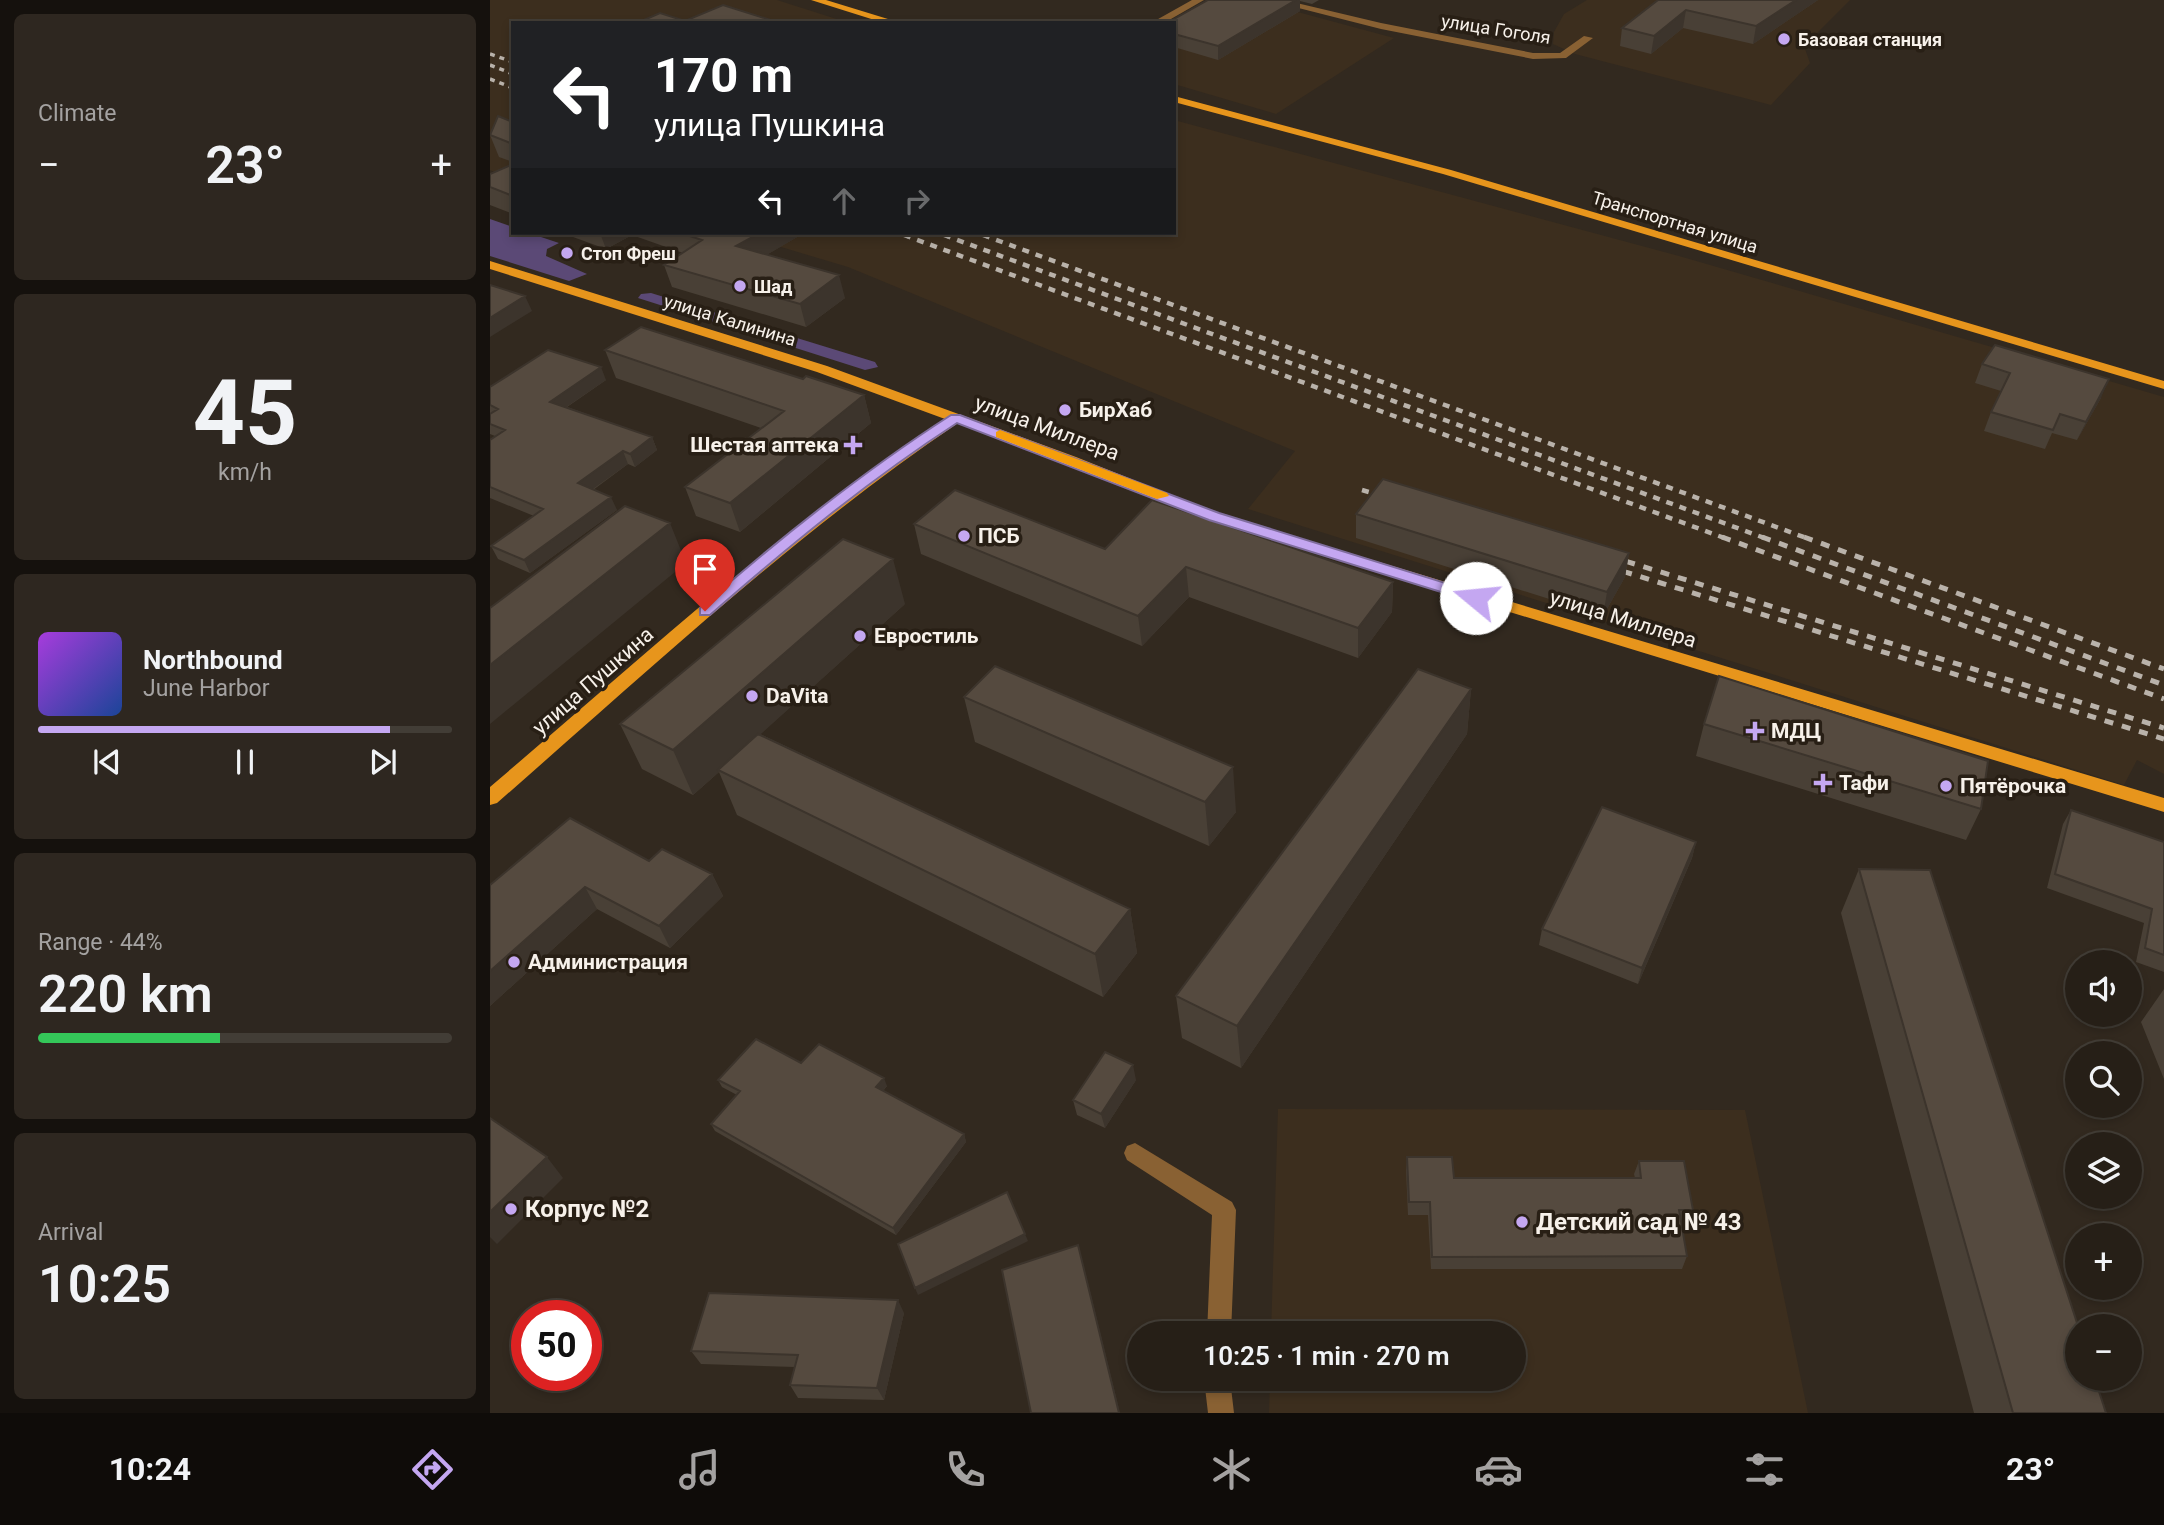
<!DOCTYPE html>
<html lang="en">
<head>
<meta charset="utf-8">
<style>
	:root { --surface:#261f17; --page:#2e2720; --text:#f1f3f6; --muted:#a4a2a1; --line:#423d36; --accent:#c4a7f1 }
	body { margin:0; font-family:Roboto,sans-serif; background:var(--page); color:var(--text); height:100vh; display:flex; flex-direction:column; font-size:26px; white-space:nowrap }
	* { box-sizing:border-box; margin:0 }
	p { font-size:23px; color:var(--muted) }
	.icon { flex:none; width:38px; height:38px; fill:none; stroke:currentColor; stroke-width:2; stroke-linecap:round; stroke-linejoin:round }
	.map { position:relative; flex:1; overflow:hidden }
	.side { display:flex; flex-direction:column; gap:14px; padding:14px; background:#15110d; width:490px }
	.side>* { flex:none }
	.top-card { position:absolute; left:21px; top:21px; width:665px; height:214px; border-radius:0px; box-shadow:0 4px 10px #0003,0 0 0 2px var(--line); background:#202124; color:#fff; overflow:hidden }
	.fabs { position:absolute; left:1575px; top:950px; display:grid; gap:14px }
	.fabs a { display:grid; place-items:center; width:77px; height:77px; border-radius:50%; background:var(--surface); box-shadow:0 4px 10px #0003,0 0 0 2px var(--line); font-size:35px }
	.speed { position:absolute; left:21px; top:1300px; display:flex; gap:14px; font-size:35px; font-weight:700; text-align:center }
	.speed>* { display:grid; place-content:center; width:91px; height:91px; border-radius:50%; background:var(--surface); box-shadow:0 4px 10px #0003,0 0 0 2px var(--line); line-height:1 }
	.speed .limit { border:10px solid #d22; background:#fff; color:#111 }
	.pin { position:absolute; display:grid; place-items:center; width:60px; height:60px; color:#fff; margin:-72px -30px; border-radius:50% 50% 50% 0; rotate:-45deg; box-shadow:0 0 7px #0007 }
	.pin .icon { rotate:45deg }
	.me { position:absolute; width:77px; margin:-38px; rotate:287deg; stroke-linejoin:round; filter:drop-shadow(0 0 5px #0008) }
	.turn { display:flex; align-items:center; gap:24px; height:147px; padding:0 28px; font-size:32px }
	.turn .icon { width:91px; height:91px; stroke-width:2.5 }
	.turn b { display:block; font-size:49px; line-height:60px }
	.lanes { display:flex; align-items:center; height:66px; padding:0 28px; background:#0003; justify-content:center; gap:35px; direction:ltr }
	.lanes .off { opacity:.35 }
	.big { font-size:52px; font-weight:600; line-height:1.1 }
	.side .card { flex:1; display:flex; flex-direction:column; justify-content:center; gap:10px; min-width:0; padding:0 24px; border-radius:10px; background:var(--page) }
	.side .dial { align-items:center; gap:0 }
	.dial b { font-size:91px; line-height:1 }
	.song { display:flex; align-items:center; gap:21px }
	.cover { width:84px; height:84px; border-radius:10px; background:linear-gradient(135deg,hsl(280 70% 55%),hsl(220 70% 35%)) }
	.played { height:7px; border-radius:4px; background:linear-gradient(90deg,var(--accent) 85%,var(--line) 85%) }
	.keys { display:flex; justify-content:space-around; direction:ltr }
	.heat { display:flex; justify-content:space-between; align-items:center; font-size:38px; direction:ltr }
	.charge { height:10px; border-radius:5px; background:linear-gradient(90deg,#34c759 44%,var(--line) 0) }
	.trip { position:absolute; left:637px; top:1321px; width:399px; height:70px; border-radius:35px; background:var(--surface); box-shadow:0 4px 10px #0003,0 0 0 2px var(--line); font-weight:600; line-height:70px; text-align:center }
	.tab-bar { display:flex; height:112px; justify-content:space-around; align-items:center; background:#0f0c09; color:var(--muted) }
	.tab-bar .icon { width:49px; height:49px }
	.tab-bar .current { color:var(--accent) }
	.tab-bar b { font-size:32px; color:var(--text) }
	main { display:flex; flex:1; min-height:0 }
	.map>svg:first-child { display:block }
</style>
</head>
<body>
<main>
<section class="side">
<div class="card"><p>Climate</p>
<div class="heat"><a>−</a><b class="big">23°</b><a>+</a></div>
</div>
<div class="card dial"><b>45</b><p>km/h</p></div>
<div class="card">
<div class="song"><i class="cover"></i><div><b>Northbound</b><p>June Harbor</p></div></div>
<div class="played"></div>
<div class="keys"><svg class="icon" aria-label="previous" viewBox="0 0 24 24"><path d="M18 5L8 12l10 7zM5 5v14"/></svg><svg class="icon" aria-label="pause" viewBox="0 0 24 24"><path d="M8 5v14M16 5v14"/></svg><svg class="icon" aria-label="next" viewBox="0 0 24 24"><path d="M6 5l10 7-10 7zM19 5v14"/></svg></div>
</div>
<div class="card"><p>Range · 44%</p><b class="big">220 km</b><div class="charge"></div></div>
<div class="card"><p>Arrival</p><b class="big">10:25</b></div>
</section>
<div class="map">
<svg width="1674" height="1413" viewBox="0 0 1674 1413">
	<rect width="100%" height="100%" fill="#32291f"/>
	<path fill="#3c2e1e" d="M 0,0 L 287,0 L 359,23 L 23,23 L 23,180 L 0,170 Z
		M 763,0 L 904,38 L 786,114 L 684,84 L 684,29 Z
		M 1097,0 L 1360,0 L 1314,46 L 1320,63 L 1281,105 L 1085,54 L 1063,44 L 1064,32 L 1074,14 Z
		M 684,120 L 1189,256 L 1674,397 L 1674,774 L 1647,760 L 1634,785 L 758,509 L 805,451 L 358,267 L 244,233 L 684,233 Z
		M 788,1109 L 1255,1110 L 1318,1413 L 779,1413 L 780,1379 L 1024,1379 L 1024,1334 L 781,1333 Z"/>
	<path fill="#5b4976" d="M 0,219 L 23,227 L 23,233 L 39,233 L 69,243 L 57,249 L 56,256 L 97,274 L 79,281 L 0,256 Z
		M 161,293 L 385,362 L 388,367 L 375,370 L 148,298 L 151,294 Z"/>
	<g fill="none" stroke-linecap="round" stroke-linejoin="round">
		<path fill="#896133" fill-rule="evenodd" d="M 702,0 L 714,0 L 674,23 L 661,23 Z
			M 777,0 L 794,0 L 891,23 L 1043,53 L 1070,53 L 1094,36 L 1103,38 L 1076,58 L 1043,59 L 891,29 Z
			M 645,1143 L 742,1202 L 746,1210 L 741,1334 L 717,1334 L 722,1215 L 637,1160 L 634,1153 L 637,1146 Z
			M 714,1379 L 740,1379 L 744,1413 L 718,1413 Z"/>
		<path fill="#e7951c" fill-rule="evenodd" d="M 321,0 L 336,0 L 411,23 L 394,23 Z
			M 684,96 L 961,170 L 1674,381 L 1674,389 L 953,174 L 684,102 Z
			M 0,261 L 337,366 L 586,457 L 729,514 L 1674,798 L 1674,812 L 719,520 L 468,423 C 302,536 157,672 7,803 L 0,805 L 0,787 C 149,660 292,528 455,419 L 327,372 L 0,269 Z"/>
		<path stroke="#b9b2aa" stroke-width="3.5" stroke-dasharray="5 5" stroke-linecap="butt" d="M 0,54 L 23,62
			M 0,65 L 23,74
			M 0,79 L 23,88
			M 408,233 L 419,237
			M 448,233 L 459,237
			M 487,233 L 498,237"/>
		<path stroke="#b9b2aa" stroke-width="4.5" stroke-dasharray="7 7" stroke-linecap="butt" d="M 414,235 L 1237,539
			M 454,235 L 1277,539
			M 493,235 L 1319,539
			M 872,490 L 899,498"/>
		<path stroke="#b9b2aa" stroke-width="5" stroke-dasharray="9 9" stroke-linecap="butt" d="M 1232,537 L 1674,699
			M 1272,537 L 1674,685
			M 1314,537 L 1674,669
			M 1119,556 L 1674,728
			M 1116,566 L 1674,739"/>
	</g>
	<path fill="#494036" d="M 718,0 L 829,0 L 822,4 L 810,1 L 810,11 L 728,60 L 684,47 L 684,23 Z
		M 1168,0 L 1328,0 L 1263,44 L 1193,28 L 1161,54 L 1130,46 L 1132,28 Z
		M 23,122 L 23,162 L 9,157 L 0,135 Z
		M 23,164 L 23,214 L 0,205 L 0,174 Z
		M 72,233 L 314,233 L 276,255 L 355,298 L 316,327 L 182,287 L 174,265 L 193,253 L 142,235 L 116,249 Z
		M 115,350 L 313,379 L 374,395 L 381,423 L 250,532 L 206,516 L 195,487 L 271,428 L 126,378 Z
		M 1492,364 L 1611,398 L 1587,440 L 1562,433 L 1555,449 L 1494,431 L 1501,412 L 1511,391 L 1485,383 Z
		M 116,380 L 77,407 L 162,437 L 167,450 L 145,467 L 138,464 L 103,490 L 127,510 L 40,573 L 8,559 L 1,546 L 44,516 L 0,498 L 0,440 L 5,436 L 0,434 L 0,387 Z
		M 866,514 L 1139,553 L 1135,577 L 1113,616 L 866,538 Z
		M 424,524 L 615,549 L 903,582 L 902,612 L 868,658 L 699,597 L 652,646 L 431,554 Z
		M 415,604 L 270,734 L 640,909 L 647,953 L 613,997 L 247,815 L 229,772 L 203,795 L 152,769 L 130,724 Z
		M 981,689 L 977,734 L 751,1068 L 692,1038 L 686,996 Z
		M 474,697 L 746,812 L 719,846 L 485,742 Z
		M 1214,724 L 1491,809 L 1476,840 L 1206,756 Z
		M 1581,810 L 1674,842 L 1674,972 L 1646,962 L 1654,923 L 1557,888 L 1573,824 Z
		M 1206,842 L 1202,858 L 1148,984 L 1049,945 L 1052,929 Z
		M 159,861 L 222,874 L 233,896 L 180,948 L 107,909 L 0,1006 L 0,885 Z
		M 1369,869 L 1616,1413 L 1484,1413 L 1351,913 Z
		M 1674,989 L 1674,1079 L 1651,1022 Z
		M 311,1063 L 397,1086 L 393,1091 L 474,1134 L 476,1142 L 406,1235 L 225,1131 L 221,1124 L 247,1095 L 232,1087 L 228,1080 Z
		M 646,1080 L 615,1128 L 587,1115 L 583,1100 Z
		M 917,1157 L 964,1178 L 1145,1178 L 1144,1174 L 1149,1161 L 1203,1210 L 1198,1223 L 1191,1223 L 1197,1256 L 1192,1269 L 941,1269 L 938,1215 L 918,1215 L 916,1170 Z
		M 414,1313 L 394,1400 L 308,1398 L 300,1385 L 305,1367 L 211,1364 L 201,1351 Z"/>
	<path fill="#3c342c" d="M 806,0 L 810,0 L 810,11 L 728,60 L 728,46 Z
		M 1306,0 L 1328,0 L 1263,44 L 1266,26 Z
		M 1196,10 L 1193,28 L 1161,54 L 1164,36 Z
		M 110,233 L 141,233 L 142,235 L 116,249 Z
		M 270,233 L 314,233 L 253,269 L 246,246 Z
		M 349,275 L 355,298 L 316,327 L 310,304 Z
		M 35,296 L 42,311 L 0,337 L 0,318 Z
		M 111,367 L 116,380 L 66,414 L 60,402 Z
		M 1619,379 L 1611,398 L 1587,440 L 1596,422 Z
		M 374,395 L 381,423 L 250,532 L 240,503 Z
		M 162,437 L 167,450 L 145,467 L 140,454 Z
		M 133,451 L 138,464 L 93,496 L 88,483 Z
		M 121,497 L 127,510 L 40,573 L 34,560 Z
		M 180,523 L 196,563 L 0,724 L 0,665 Z
		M 1139,553 L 1135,577 L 1113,616 L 1117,592 Z
		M 403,559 L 415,604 L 230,771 L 228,770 L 229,772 L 203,795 L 183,750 Z
		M 696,567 L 699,597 L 652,646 L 648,616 Z
		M 903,582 L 902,612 L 868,658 L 868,628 Z
		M 981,689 L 977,734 L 751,1068 L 747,1026 Z
		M 743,767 L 746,812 L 719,846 L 715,802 Z
		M 1206,842 L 1202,858 L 1148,984 L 1152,968 Z
		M 222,874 L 233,896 L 180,948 L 169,926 Z
		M 95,887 L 107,909 L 0,1006 L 0,971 Z
		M 640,909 L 647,953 L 613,997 L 605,954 Z
		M 643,1065 L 646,1080 L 615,1128 L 611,1114 Z
		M 394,1078 L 397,1086 L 389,1095 L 386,1087 Z
		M 474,1134 L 476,1142 L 406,1235 L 403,1228 Z
		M 57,1157 L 73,1178 L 7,1244 L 0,1237 L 0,1212 Z
		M 535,1234 L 538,1241 L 428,1295 L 425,1288 Z
		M 588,1245 L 598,1283 L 630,1413 L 629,1413 Z
		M 408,1300 L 414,1313 L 394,1400 L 387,1388 Z"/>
	<path fill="#554a3f" stroke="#3c342c" stroke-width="2" d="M 718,0 L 806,0 L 728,46 L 684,34 L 684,23 L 677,23 Z
		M 1168,0 L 1306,0 L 1266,26 L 1196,10 L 1164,36 L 1132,28 Z
		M 233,5 L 290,23 L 147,23 L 170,13 L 195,21 Z
		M 8,116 L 23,122 L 23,144 L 0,135 Z
		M 23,164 L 23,196 L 0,187 L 0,174 Z
		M 191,233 L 270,233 L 246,246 L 349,275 L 310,304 L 174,265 L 212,240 Z
		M 0,285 L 35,296 L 0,318 Z
		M 151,327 L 313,379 L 316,376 L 374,395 L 240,503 L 195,487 L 294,411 L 115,350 Z
		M 1505,345 L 1619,379 L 1596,422 L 1570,414 L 1563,430 L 1501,412 L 1520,373 L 1492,364 Z
		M 58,350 L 111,367 L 60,402 L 162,437 L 140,454 L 133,451 L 88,483 L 121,497 L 34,560 L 1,546 L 53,509 L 0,487 L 0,440 L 15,430 L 0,424 L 0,414 L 8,409 L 0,405 L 0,387 Z
		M 893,479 L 1139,553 L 1117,592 L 866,514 Z
		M 465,490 L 615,549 L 662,500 L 903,582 L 868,628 L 696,567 L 648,616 L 424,524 Z
		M 135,506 L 180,523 L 0,665 L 0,608 Z
		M 353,539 L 403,559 L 183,750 L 130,724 Z
		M 505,666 L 743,767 L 715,802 L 474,697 Z
		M 928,669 L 981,689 L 747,1026 L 686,996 Z
		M 1229,676 L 1498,761 L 1491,809 L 1214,724 Z
		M 268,734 L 640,909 L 605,954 L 228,770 Z
		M 1112,807 L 1206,842 L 1152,968 L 1052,929 Z
		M 1581,810 L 1674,842 L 1674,955 L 1655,948 L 1662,909 L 1565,874 Z
		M 80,818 L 159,861 L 172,849 L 222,874 L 169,926 L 95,887 L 0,971 L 0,885 Z
		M 1369,869 L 1440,870 L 1588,1326 L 1587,1379 L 1605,1379 L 1616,1413 L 1523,1413 Z
		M 266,1039 L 311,1063 L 329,1044 L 394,1078 L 386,1087 L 474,1134 L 403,1228 L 221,1124 L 250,1091 L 228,1080 Z
		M 615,1052 L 643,1065 L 611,1114 L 583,1100 Z
		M 0,1118 L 57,1157 L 0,1212 Z
		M 917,1157 L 962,1157 L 964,1178 L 1151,1178 L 1149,1161 L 1194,1161 L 1203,1210 L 1189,1210 L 1197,1256 L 942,1257 L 940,1202 L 919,1202 Z
		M 517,1192 L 535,1234 L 425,1288 L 408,1244 Z
		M 588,1245 L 629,1413 L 541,1413 L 512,1270 Z
		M 219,1293 L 408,1300 L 387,1388 L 300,1385 L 308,1355 L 201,1351 Z"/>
	<path fill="#c4a7f1" stroke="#7f6d9d" stroke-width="2" d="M 461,415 L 470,415 L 729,513 L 991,594 L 993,598 L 991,601 L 980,601 L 719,520 L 467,423 C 379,480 299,546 220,615 L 210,615 L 210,608 C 290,538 372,472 461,415 Z"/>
	<path fill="#f59e0b" d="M 510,430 L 677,493 L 679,496 L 667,499 L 506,437 L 506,432 Z"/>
	<g fill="#c4a7f1" stroke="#281f15" stroke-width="2.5">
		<circle cx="1294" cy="39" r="7"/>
		<circle cx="77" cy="253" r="7"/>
		<circle cx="250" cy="286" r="7"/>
		<circle cx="575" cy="410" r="7"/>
		<path d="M359.5 434.5h7v7h7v7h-7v7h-7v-7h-7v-7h7z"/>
		<circle cx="474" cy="536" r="7"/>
		<circle cx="370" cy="636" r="7"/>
		<circle cx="262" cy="696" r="7"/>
		<path d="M1261.5 720.5h7v7h7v7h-7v7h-7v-7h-7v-7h7z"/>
		<path d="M1329.5 772.5h7v7h7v7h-7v7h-7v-7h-7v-7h7z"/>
		<circle cx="1456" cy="786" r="7"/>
		<circle cx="24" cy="962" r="7"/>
		<circle cx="21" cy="1209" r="7"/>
		<circle cx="1032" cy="1222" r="7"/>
	</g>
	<g text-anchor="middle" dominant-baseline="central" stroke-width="7" stroke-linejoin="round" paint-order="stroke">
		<g font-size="18" fill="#f7f1ea" stroke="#281f15">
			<text transform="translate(1006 29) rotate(9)">улица Гоголя</text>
			<text transform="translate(1185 222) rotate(17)">Транспортная улица</text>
			<text transform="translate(240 320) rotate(17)">улица Калинина</text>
		</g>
		<g font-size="18" font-weight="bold" fill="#f7f1ea" stroke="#281f15" text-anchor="start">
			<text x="1308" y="39">Базовая станция</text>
			<text x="91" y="253">Стоп Фреш</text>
			<text x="264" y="286">Шад</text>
		</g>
		<g font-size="21" font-weight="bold" fill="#f7f1ea" stroke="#281f15" text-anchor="start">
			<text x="589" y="410">БирХаб</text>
			<text x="349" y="445" text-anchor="end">Шестая аптека</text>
			<text x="488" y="536">ПСБ</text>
			<text x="384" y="636">Евростиль</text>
			<text x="276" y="696">DaVita</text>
			<text x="1281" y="731">МДЦ</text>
			<text x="1349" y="783">Тафи</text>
			<text x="1470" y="786">Пятёрочка</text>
			<text x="38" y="962">Администрация</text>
		</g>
		<g font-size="21" fill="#f7f1ea" stroke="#281f15">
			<text transform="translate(557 428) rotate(20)">улица Миллера</text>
			<text transform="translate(1133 619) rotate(17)">улица Миллера</text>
			<text transform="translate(103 681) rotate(-41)">улица Пушкина</text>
		</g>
		<g font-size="24" font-weight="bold" fill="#f7f1ea" stroke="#281f15" text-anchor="start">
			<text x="35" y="1209">Корпус №2</text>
			<text x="1046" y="1222">Детский сад № 43</text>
		</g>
	</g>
</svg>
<div class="fabs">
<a><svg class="icon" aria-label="sound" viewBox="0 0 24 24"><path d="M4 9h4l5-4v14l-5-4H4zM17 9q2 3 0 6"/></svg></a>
<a><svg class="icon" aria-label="search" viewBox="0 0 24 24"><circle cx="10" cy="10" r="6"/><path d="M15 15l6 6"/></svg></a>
<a><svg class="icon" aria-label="layers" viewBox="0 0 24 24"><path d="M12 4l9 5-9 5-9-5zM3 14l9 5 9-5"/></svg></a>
<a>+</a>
<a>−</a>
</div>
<div class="speed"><div class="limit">50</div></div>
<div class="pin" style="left:215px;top:611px;background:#d93025"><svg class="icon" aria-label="arrive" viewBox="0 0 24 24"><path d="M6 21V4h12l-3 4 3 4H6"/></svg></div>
<svg class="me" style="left:986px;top:598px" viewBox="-20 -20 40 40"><circle r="19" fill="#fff"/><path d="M0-13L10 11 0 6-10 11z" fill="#c4a7f1"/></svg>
<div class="trip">10:25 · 1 min · 270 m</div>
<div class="top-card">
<div class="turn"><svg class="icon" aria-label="left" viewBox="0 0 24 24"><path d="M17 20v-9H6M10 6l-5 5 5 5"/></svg><div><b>170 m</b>улица Пушкина</div></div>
<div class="lanes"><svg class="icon" aria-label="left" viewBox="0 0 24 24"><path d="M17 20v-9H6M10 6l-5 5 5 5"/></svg><svg class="icon off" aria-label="ahead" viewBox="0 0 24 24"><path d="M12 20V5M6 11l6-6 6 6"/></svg><svg class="icon off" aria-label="right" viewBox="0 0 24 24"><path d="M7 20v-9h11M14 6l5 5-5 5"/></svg></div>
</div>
</div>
</main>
<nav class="tab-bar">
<b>10:24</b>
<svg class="icon current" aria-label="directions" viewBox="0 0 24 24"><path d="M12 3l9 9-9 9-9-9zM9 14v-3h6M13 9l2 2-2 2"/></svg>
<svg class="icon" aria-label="music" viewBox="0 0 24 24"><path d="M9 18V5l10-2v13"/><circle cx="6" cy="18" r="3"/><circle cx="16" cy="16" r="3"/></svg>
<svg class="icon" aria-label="phone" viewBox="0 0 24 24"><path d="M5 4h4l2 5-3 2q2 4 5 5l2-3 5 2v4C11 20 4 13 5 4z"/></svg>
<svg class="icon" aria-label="climate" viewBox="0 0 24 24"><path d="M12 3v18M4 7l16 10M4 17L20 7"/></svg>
<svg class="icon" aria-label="car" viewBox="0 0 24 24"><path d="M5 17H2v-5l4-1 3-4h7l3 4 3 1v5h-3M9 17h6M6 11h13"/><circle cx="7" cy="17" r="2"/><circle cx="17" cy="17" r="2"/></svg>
<svg class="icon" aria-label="filters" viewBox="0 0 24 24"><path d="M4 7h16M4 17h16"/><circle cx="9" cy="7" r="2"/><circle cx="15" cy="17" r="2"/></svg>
<b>23°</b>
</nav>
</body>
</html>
